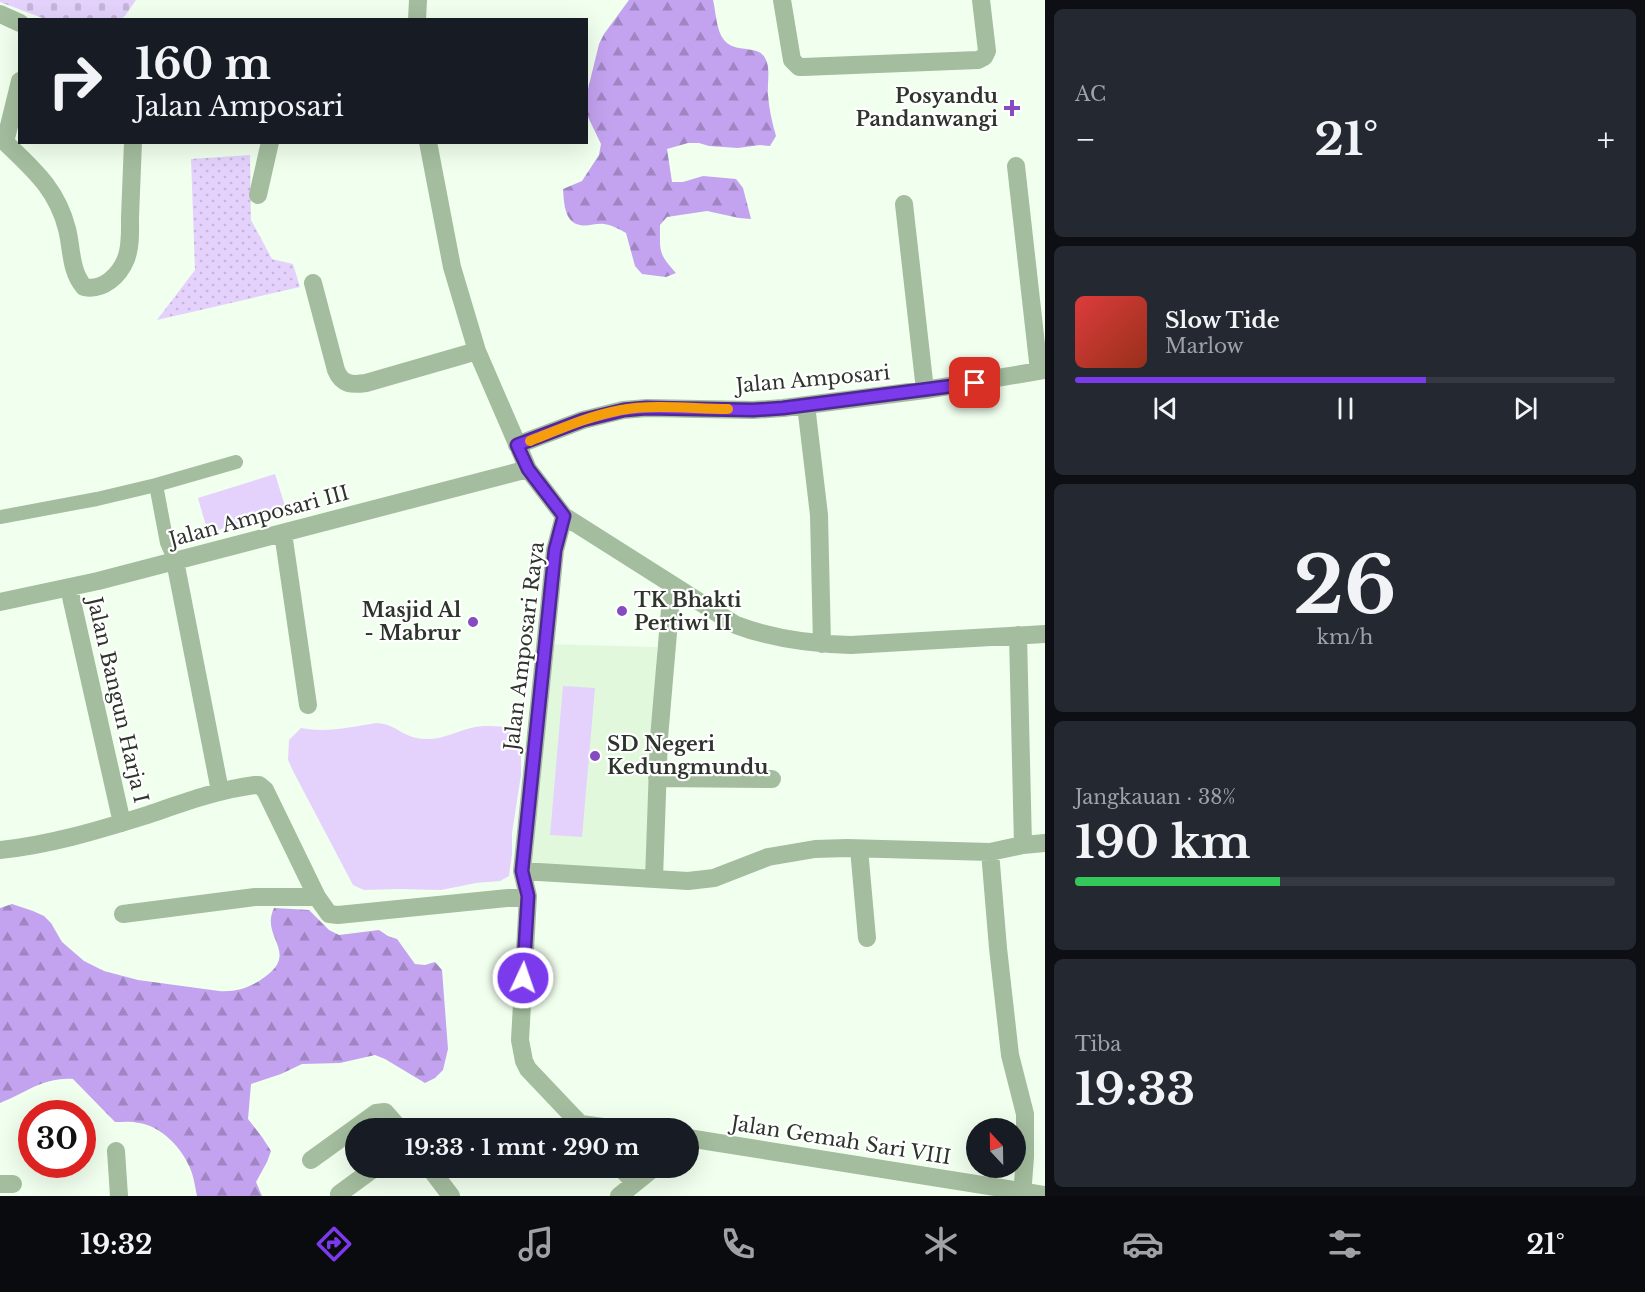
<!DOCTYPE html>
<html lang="id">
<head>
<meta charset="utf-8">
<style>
	:root { --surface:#171b24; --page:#242831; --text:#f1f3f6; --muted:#9ea1a6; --line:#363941; --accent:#7c3aed }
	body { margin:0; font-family:"Libre Baskerville",serif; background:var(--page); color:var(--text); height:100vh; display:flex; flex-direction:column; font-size:22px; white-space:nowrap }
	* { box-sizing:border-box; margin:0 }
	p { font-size:20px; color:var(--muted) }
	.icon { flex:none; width:33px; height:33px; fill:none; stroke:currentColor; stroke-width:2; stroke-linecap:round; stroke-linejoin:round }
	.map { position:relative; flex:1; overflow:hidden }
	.sheet { display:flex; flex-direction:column; gap:9px; padding:9px; background:#0d0f14; width:600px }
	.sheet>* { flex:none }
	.guide { position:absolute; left:18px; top:18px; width:570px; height:126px; border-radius:0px; box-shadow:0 6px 24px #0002; background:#171b24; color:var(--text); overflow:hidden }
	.needle { width:39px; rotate:338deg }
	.buttons { position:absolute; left:966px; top:1118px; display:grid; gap:12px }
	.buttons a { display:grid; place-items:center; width:60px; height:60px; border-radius:50%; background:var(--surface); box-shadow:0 6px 24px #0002; font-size:30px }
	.speed { position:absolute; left:18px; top:1100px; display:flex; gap:12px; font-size:30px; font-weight:700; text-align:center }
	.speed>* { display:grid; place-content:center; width:78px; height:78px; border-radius:50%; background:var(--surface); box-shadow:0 6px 24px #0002; line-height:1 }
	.speed .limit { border:9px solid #d22; background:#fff; color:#111 }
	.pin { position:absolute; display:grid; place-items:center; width:51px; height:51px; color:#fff; margin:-26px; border-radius:12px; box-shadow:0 3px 9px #0006 }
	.me { position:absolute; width:66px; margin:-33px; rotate:3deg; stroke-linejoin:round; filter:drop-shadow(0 0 4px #0008) }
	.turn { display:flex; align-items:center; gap:21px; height:126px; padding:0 18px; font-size:27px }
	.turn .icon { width:78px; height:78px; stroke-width:2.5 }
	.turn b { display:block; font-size:42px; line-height:51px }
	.big { font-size:45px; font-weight:700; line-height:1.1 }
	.sheet .widget { flex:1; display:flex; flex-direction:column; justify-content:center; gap:9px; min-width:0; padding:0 21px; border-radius:9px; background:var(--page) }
	.sheet .dial { align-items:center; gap:0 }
	.dial b { font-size:78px; line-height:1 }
	.song { display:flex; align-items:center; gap:18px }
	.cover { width:72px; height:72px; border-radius:9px; background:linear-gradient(135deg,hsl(0 70% 55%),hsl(10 70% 35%)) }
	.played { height:6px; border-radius:3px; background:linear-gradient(90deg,var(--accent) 65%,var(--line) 65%) }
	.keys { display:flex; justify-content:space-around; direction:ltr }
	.heat { display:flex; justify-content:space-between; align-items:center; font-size:33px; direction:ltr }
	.charge { height:9px; border-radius:4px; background:linear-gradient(90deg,#34c759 38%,var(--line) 0) }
	.trip { position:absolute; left:345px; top:1118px; width:354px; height:60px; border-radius:30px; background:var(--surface); box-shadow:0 6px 24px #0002; font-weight:700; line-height:60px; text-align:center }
	.tab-bar { display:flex; height:96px; justify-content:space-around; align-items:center; background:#090b0e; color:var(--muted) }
	.tab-bar .icon { width:42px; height:42px }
	.tab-bar .selected { color:var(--accent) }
	.tab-bar b { font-size:27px; color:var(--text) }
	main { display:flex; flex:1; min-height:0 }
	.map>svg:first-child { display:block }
</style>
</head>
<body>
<main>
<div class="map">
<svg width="1045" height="1196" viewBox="0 0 1045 1196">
	<defs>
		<pattern id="grass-dots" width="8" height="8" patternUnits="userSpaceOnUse" patternTransform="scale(1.5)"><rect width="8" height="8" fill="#e4d2fd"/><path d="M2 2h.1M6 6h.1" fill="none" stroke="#c4b5d9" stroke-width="1.8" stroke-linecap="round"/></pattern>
		<pattern id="forest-firs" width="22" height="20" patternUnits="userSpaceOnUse" patternTransform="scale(1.5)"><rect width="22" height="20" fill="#c3a2ef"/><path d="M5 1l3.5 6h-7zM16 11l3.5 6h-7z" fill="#9f85c2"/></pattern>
		<pattern id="cemetery-stones" width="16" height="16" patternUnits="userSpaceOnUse" patternTransform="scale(1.5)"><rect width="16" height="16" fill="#e4d2fd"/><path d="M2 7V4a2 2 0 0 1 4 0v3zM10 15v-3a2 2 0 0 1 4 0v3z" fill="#c4b5d9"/></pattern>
	</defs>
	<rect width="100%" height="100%" fill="#f1ffee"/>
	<path fill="#e2f8dd" d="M 547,644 L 657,647 L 647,872 L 530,865 Z"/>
	<path fill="url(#grass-dots)" d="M 250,155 L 251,220 L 272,259 L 293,264 L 300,287 L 157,320 L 195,270 L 191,159 Z"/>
	<path fill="url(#forest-firs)" d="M 629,0 L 713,0 C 716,12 716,30 724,40 C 735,54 758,44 765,58 C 771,68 767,83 768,95 C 769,109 772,122 776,136 L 770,146 L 760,145 L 738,148 L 709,146 L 699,143 L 688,143 L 667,149 L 672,182 L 683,182 L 703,176 L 736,179 L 743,188 L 751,219 L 739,218 L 707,211 L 667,217 L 660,225 C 660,252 658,253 676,273 L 666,277 L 642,274 L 635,266 L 626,233 C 619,229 612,225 604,224 C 596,223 587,227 580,225 C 564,222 564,202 563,189 L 582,181 L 599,155 L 601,144 L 587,115 L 587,93 L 599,44 L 604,34 Z
		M 12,904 L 33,911 L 44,916 L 51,923 L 62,942 L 84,961 L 104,971 L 138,980 L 219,991 C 234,992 246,989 259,981 C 304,953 259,939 274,908 L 309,910 L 329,930 L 339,935 L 379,930 L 388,936 L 397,939 L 415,964 L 425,965 L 435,962 L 442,970 L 448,1049 L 443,1070 L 435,1078 L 425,1083 L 385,1059 L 375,1055 L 340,1063 L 302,1064 L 281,1074 L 251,1084 L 248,1119 L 262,1137 L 271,1151 L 267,1162 L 256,1182 L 262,1196 L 197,1196 C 195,1187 194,1177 190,1168 C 182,1148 161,1126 139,1123 C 131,1121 123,1122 115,1122 L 73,1079 C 43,1077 26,1093 0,1103 L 0,908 Z"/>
	<path fill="url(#cemetery-stones)" d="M 0,0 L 136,0 L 125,16 L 119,20 L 45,19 L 0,2 Z"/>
	<path fill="#e4d2fd" d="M 275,474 L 286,509 L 208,533 L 198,498 Z
		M 563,686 L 595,688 L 582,837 L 550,835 Z
		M 376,723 C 398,724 401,738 425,739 C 441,740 455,732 471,728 C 482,725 494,726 505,727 L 521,742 L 521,775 L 512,833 L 512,854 L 509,876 L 500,881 L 476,883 L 441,890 L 397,889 L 364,890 L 353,885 L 293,771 L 288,760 L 289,740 L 301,728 C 326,733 351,727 376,723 Z"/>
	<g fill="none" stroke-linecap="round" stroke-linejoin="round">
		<path stroke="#a4bd9e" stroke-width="14" d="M 156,485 L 236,462
			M 0,517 L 97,499 L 156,485 L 167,543 L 175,561"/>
		<path stroke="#a4bd9e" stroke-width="18" d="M 782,0 L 792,60 L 799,67 L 803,67 L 978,60 L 984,57 L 987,51 L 981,0
			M 0,14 L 20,23
			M 417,20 L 418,0
			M 5,142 C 33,169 57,189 67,229 C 72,248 70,271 84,287 C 103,291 119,276 126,259 C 131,246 130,230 130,217 C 131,192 132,167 133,142
			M 5,142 L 20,81
			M 428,142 L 452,267 L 477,351 L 528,469 L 564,516 L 555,550 L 522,871 L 528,896 L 520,1040 L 524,1061 L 528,1069 L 584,1128
			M 1016,166 L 1039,371
			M 258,195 L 270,142
			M 904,204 L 925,390
			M 313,283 L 336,370 C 342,385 352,385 366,383 L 477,351
			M 806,405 L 819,515 L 822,644
			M 517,445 L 583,420 L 623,410 L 647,408 L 753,410 L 783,408 L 925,390 L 1045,370
			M 564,516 L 736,625 C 773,639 811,644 851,645 L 1045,634
			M 283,533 L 308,705
			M 175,561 L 220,791
			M 69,588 L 122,823
			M 0,602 L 98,581 L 528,469
			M 1018,635 L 1023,845
			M 657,778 L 772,779
			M 859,849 L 867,938
			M 0,850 C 49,845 96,831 144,816 C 180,804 216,790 255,785 L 259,785 L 265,790 L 317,897 L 329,914 L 338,915 L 528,896
			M 990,852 L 998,948 L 1010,1055 L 1025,1114 L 1025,1157 L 1022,1196
			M 522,871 L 688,881 L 714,878 L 768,857 L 815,849 L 847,848 L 990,852 L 1023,845 L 1045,843
			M 654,879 L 659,738 L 672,586
			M 123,914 L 255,897 L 317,897
			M 581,1124 L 610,1128
			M 688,1138 L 1045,1195
			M 116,1151 L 119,1196
			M 311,1160 L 376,1113 L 385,1112 L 399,1128
			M 429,1167 L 451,1196
			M 620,1167 L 635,1183
			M 0,1184 L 13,1184
			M 339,1194 L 376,1167
			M 619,1196 L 655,1167"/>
	</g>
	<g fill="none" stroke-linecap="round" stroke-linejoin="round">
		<g stroke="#51269a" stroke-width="15">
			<path id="route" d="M 523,978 L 528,896 L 522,871 L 555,550 L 564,516 L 528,469 L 517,445 L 583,420 L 624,410 L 646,408 L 753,410 L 783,408 L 975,383"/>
		</g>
		<use href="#route" stroke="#7c3aed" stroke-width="10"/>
		<path stroke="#f59e0b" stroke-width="10" d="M 530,441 C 560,429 589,416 621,410 C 654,404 694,409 728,409"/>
	</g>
	<g fill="#864bc1" stroke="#fff" stroke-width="2">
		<path d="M1009 99h6v6h6v6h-6v6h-6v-6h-6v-6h6z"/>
		<circle cx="622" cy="611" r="6"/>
		<circle cx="473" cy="622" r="6"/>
		<circle cx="595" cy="756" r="6"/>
	</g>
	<g text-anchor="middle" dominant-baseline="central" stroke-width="4.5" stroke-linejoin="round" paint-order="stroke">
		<g font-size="20" font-weight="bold" fill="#2e352d" stroke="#fff" text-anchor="end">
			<text x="998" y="96">Posyandu<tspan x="998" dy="23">Pandanwangi</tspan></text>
			<text x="634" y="600" text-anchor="start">TK Bhakti<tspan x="634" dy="23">Pertiwi II</tspan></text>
			<text x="461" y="610">Masjid Al<tspan x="461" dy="23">- Mabrur</tspan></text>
			<text x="607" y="744" text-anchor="start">SD Negeri<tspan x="607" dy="23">Kedungmundu</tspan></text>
		</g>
		<g font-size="20" fill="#2e352d" stroke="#fff">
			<text transform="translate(813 379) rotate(-5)">Jalan Amposari</text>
			<text transform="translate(259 516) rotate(-15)">Jalan Amposari III</text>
			<text transform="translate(524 646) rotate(-83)">Jalan Amposari Raya</text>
			<text transform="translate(118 700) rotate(77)">Jalan Bangun Harja I</text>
			<text transform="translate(841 1140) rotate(9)">Jalan Gemah Sari VIII</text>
		</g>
	</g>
</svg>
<div class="buttons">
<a><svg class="needle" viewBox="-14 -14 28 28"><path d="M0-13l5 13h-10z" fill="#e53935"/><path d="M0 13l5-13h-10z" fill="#9ea1a6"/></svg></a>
</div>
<div class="speed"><div class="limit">30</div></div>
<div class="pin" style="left:975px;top:383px;background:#d93025"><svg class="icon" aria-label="arrive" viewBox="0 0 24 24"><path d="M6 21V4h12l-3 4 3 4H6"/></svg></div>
<svg class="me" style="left:523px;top:978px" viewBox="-20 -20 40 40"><circle r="17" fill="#7c3aed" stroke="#fff" stroke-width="3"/><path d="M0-11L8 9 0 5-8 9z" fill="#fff"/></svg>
<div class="trip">19:33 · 1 mnt · 290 m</div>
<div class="guide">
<div class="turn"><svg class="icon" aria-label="right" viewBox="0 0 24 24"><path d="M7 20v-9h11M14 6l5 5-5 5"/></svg><div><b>160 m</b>Jalan Amposari</div></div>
</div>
</div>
<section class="sheet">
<div class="widget"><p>AC</p>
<div class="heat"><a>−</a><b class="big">21°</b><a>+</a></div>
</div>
<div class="widget">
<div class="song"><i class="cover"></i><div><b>Slow Tide</b><p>Marlow</p></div></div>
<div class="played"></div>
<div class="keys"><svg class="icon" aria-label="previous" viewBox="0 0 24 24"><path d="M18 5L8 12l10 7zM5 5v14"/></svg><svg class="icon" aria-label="pause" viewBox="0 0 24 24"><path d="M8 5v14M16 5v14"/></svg><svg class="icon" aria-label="next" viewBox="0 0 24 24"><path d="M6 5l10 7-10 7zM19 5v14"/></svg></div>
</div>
<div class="widget dial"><b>26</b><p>km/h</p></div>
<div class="widget"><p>Jangkauan · 38%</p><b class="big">190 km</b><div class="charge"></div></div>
<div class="widget"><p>Tiba</p><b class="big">19:33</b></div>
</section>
</main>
<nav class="tab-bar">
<b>19:32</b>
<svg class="icon selected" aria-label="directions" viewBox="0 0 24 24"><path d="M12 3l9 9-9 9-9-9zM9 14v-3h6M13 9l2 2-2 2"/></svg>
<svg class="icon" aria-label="music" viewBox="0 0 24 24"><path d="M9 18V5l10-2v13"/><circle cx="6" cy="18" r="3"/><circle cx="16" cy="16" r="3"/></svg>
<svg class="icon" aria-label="phone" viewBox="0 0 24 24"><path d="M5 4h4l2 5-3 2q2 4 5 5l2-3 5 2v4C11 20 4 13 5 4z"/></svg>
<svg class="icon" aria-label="climate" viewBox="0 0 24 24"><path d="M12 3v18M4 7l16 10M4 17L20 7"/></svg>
<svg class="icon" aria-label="car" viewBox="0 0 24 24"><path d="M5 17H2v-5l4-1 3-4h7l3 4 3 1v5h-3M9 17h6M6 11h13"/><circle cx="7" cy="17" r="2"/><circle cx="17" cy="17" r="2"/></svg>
<svg class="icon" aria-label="filters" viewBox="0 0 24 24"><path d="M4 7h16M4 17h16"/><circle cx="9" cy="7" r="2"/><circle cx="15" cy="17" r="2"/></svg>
<b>21°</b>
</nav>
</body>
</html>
